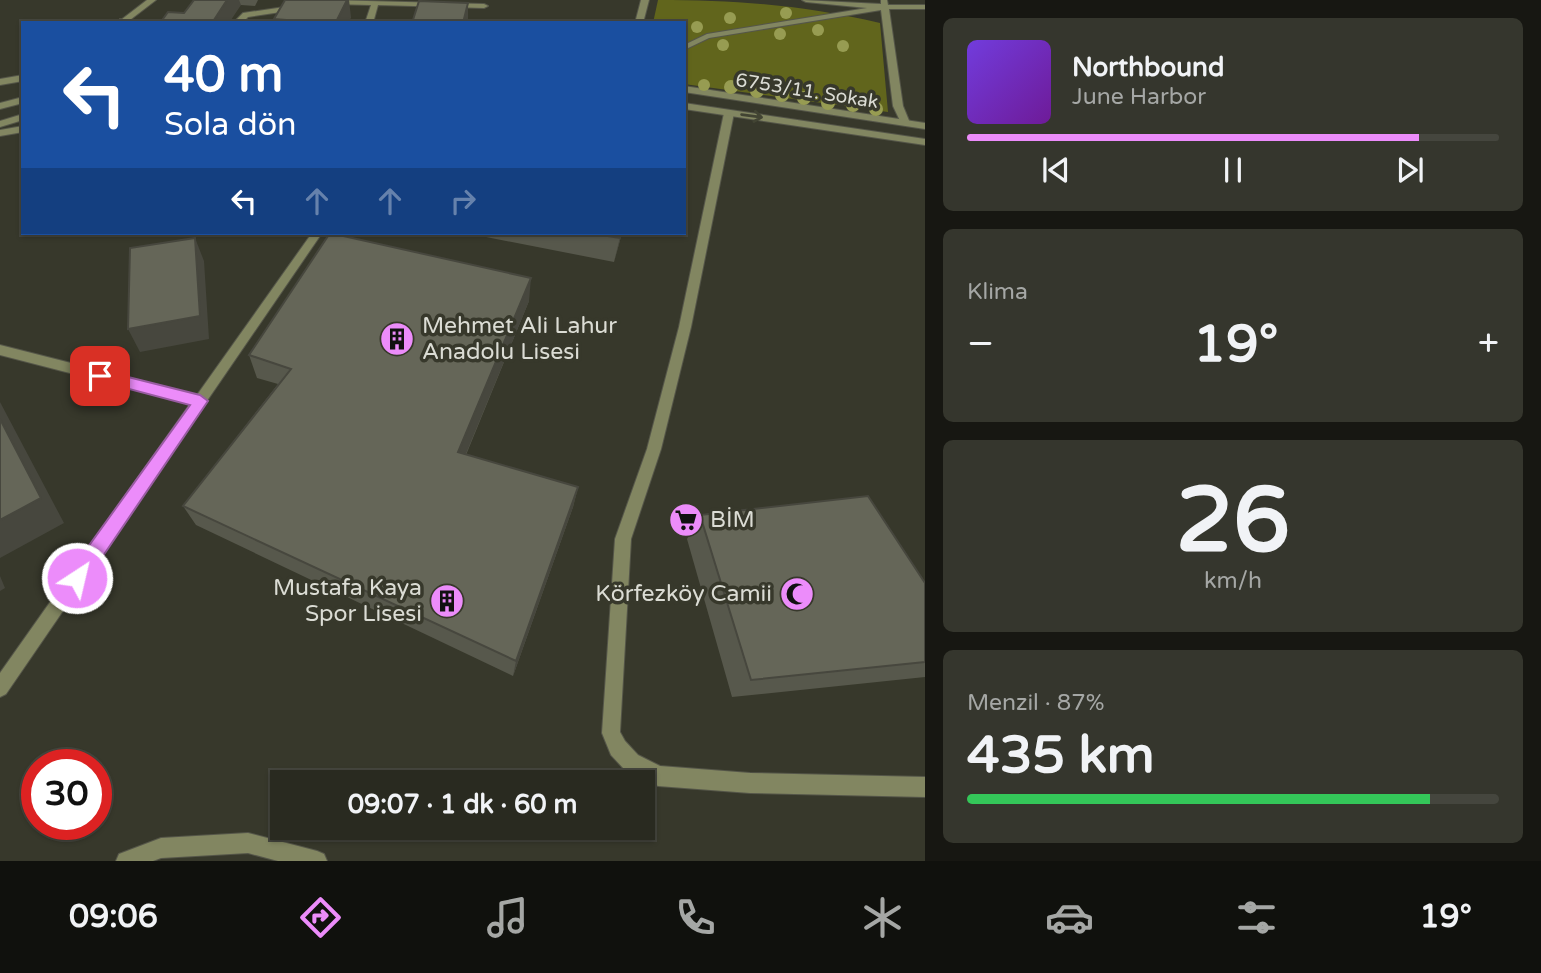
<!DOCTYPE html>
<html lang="tr">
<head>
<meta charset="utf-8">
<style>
	:root { --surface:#292a20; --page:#35362d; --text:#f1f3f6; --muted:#a5a7a5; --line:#45463e; --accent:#ec8cfa }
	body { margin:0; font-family:"Varela Round",sans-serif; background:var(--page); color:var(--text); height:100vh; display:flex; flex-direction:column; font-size:26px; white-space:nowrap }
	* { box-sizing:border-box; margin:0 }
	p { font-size:23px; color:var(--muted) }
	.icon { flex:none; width:38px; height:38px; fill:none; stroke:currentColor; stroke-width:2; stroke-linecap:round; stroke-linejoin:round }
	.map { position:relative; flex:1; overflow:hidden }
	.panel { display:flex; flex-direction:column; gap:18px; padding:18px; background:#171712; width:616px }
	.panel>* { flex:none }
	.guide { position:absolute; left:21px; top:21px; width:665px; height:214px; border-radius:0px; box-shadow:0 2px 5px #0004,0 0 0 2px var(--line); background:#1a4fa0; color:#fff; overflow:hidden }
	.speed { position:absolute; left:21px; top:749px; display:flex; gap:14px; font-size:35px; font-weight:700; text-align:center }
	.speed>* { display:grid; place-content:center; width:91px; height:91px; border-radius:50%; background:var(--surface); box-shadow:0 2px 5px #0004,0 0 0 2px var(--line); line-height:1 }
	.speed .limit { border:10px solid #d22; background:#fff; color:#111 }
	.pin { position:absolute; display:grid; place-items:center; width:60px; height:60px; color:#fff; margin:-30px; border-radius:14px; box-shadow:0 4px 10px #0006 }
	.me { position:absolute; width:77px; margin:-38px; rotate:35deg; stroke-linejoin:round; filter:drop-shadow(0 0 5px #0008) }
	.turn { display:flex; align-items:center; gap:24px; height:147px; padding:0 28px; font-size:32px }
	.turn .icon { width:91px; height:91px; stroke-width:2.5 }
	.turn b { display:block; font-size:49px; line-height:60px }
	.lanes { display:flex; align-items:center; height:66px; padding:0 28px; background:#0003; justify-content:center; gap:35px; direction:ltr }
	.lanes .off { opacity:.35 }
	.big { font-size:52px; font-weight:700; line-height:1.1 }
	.panel .card { flex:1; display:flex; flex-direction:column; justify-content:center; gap:10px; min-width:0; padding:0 24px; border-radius:10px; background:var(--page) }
	.panel .dial { align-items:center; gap:0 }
	.dial b { font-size:91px; line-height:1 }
	.song { display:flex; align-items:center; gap:21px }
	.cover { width:84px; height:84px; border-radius:10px; background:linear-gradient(135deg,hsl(260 70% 55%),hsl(280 70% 35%)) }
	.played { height:7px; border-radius:4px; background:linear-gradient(90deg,var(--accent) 85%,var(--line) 85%) }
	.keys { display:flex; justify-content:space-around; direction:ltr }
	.heat { display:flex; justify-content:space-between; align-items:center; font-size:38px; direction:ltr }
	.charge { height:10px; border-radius:5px; background:linear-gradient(90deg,#34c759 87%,var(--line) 0) }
	.trip { position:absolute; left:270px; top:770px; width:385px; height:70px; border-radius:0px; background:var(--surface); box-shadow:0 2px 5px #0004,0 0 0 2px var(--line); font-weight:700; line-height:70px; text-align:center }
	.tabs { display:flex; height:112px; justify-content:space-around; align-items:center; background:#10110d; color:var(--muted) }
	.tabs .icon { width:49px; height:49px }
	.tabs .on { color:var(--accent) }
	.tabs b { font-size:32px; color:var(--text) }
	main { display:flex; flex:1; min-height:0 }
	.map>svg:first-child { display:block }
</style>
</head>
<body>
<main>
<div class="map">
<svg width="925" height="861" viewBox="0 0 925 861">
	<rect width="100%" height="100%" fill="#37382b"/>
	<path fill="#61651c" d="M 658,0 C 736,0 804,5 880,23 L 888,112 L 684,84 L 684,23 L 653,23 Z"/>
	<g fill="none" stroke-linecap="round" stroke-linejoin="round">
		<g stroke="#555649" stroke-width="2">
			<path id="service" d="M 328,0 L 484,4 L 488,6 L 484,8 L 378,5 L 373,23 L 365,23 L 371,5 L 331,4 L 327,2 Z
				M 298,5 L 301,5 L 301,9 L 248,17 L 242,23 L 233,23 L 243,13 Z
				M 120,19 L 143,23 L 121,23 Z"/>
		</g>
		<g stroke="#555649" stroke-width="2">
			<path id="minor" d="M 147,0 L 156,0 L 126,23 L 117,23 Z
				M 641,0 L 649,0 L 643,23 L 635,23 Z
				M 802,0 L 881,4 L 881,0 L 887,0 L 888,5 L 925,5 L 925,9 L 889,9 L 903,106 L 910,123 L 908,125 L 902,125 L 893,106 L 881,10 L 709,38 L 684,50 L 684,45 L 707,34 L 867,8 L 806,2 Z
				M 729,110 L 734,113 L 691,327 L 661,449 L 631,539 L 620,732 L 625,741 L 638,755 L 660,766 L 750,773 L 925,777 L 925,797 L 750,793 L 658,786 L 624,769 L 611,755 L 602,733 L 615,539 L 647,449 L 679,327 L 724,113 Z
				M 312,233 L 322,233 L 6,694 L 0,697 L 0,673 L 190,404 L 0,355 L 0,345 L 197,395 Z"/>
		</g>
		<g stroke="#555649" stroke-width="2">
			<path id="tertiary" d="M 23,75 L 23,81 L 0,85 L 0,79 Z
				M 684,86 L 925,123 L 925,129 L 684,92 Z
				M 23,97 L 23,103 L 0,109 L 0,103 Z
				M 684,103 L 925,139 L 925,145 L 684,109 Z
				M 23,114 L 23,120 L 0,127 L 0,121 Z
				M 23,126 L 23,132 L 0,136 L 0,130 Z
				M 248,833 L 317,851 L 324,854 L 327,861 L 278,861 L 248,853 L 161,858 L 153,861 L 116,861 L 119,854 L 161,838 Z"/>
		</g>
		<use href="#service" fill="#828661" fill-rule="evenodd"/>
		<use href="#minor" fill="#828661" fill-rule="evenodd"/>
		<use href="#tertiary" fill="#828661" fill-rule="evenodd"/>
	</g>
	<g fill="#979c52">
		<circle cx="786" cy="13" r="6"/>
		<circle cx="730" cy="18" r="6"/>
		<circle cx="697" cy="27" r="6"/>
		<circle cx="818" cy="30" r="6"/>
		<circle cx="780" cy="34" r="6"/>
		<circle cx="723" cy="45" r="6"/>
		<circle cx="843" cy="46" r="6"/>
		<circle cx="704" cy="85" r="6"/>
		<circle cx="731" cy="87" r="7"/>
		<circle cx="757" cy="91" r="7"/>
		<circle cx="782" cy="95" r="7"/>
		<circle cx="804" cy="98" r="7"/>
		<circle cx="828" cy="103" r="7"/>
		<circle cx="853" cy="105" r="7"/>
		<circle cx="876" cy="109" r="7"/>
	</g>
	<path fill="#57584c" d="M 194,0 L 258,0 L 255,6 L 241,5 L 184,13 Z
		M 351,17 L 348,23 L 274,23 L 274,19 Z
		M 476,233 L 622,233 L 614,262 L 476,235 Z
		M 529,301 L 466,455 L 578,487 L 573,507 L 513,676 L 196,525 L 183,506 L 278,384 L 257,378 L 249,355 Z
		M 700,515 L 925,583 L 925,677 L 732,697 L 687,539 Z"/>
	<path fill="#47473e" d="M 227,0 L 239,0 L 241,5 L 229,23 L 212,23 Z
		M 347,0 L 349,0 L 351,17 L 348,23 L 336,23 Z
		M 468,3 L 468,23 L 463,23 Z
		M 621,233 L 622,233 L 614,262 Z
		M 195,238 L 204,261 L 209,339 L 140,352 L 128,329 Z
		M 531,278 L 529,301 L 458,473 L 458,452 Z
		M 0,402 L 64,523 L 0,558 Z
		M 578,487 L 573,507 L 513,676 L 516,661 Z
		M 0,576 L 5,588 L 0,591 Z"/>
	<path fill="#656658" stroke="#47473e" stroke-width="2" d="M 194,0 L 227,0 L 212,23 L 160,23 L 168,12 L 184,13 Z
		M 285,0 L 347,0 L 336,22 L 284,23 L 285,20 L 274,19 Z
		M 419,1 L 468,3 L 463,23 L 412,23 Z
		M 330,233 L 531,278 L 458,452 L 578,487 L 516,661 L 183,506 L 291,369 L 249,355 Z
		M 590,233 L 621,233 L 619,238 Z
		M 195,238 L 200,316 L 128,329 L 130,248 Z
		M 0,419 L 41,498 L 0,520 Z
		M 868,496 L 925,583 L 925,662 L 751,680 L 700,515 Z"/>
	<defs><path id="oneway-shaft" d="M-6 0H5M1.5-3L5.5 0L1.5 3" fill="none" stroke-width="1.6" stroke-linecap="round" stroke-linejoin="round" transform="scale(1.75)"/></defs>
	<use stroke="#424433" href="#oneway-shaft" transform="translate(752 116) rotate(8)"/>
	<path fill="#ec8cfa" stroke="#995ba2" stroke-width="2" d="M 100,370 L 200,395 L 208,401 L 84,584 L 77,587 L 70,584 L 68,578 L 70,572 L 190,405 L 95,380 L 93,376 Z"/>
	<defs>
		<g id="building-disc" transform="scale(1.75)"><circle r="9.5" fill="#ec8cfa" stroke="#37382b"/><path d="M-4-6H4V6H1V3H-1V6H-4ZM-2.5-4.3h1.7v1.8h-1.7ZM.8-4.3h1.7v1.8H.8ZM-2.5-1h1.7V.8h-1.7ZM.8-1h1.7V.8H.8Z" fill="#111"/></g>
		<g id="supermarket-disc" transform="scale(1.75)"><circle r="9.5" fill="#ec8cfa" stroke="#37382b"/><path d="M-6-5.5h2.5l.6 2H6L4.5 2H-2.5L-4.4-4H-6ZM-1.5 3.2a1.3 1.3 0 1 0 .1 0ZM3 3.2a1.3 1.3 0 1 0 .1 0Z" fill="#111"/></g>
		<g id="mosque-disc" transform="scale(1.75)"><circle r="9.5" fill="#ec8cfa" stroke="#37382b"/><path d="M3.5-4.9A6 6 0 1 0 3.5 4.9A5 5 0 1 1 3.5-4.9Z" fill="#111"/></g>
	</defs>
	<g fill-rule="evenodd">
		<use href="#building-disc" x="397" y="339"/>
		<use href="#supermarket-disc" x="686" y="520"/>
		<use href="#mosque-disc" x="797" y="594"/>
		<use href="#building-disc" x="447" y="601"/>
	</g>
	<g text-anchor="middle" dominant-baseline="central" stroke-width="7" stroke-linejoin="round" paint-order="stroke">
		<g font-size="19" fill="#dbdcd4" stroke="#37382b">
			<text transform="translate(807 91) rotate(9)">6753/11. Sokak</text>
		</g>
		<g font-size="23" fill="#dbdcd4" stroke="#37382b" text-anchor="start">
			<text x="422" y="326">Mehmet Ali Lahur<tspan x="422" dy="26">Anadolu Lisesi</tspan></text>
			<text x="710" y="520">BİM</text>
			<text x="422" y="588" text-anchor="end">Mustafa Kaya<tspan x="422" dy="26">Spor Lisesi</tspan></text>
			<text x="772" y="594" text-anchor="end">Körfezköy Camii</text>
		</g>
	</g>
</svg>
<div class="speed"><div class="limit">30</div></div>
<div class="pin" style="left:100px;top:376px;background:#d93025"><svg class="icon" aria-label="arrive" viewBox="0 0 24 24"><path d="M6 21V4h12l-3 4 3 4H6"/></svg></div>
<svg class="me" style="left:77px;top:578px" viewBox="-20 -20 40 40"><circle r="17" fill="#ec8cfa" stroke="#fff" stroke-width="3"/><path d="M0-11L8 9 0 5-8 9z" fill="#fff"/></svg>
<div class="trip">09:07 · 1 dk · 60 m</div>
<div class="guide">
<div class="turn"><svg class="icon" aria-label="left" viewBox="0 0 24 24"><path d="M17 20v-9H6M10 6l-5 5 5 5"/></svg><div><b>40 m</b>Sola dön</div></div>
<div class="lanes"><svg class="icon" aria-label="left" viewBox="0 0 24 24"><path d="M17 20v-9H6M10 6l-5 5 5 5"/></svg><svg class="icon off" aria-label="ahead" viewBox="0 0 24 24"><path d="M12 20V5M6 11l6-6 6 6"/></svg><svg class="icon off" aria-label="ahead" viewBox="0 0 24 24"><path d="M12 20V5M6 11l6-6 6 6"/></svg><svg class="icon off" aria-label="right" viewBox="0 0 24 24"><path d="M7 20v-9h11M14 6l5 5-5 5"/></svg></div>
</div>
</div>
<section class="panel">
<div class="card">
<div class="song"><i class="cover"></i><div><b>Northbound</b><p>June Harbor</p></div></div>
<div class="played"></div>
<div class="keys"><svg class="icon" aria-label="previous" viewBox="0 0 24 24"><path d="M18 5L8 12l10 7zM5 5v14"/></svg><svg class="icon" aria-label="pause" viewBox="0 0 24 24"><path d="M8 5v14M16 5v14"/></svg><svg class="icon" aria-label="next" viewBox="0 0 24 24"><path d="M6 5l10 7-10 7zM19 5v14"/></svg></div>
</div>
<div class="card"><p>Klima</p>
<div class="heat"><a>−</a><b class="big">19°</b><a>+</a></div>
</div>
<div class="card dial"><b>26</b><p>km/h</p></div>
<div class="card"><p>Menzil · 87%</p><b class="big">435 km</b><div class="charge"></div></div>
</section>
</main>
<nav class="tabs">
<b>09:06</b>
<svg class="icon on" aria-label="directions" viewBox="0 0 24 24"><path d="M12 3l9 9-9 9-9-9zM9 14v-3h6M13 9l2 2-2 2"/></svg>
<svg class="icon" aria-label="music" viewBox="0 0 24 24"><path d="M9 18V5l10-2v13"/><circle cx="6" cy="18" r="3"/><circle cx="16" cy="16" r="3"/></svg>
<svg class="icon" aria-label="phone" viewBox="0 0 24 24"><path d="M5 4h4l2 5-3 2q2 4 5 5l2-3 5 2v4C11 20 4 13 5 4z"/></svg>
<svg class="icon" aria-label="climate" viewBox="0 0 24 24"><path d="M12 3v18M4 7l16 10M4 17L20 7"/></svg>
<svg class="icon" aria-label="car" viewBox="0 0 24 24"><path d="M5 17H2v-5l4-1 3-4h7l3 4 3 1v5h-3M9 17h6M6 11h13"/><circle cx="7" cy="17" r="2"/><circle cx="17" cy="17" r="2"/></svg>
<svg class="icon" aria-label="filters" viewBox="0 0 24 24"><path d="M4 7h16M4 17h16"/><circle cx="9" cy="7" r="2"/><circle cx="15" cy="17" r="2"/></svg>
<b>19°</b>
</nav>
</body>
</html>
